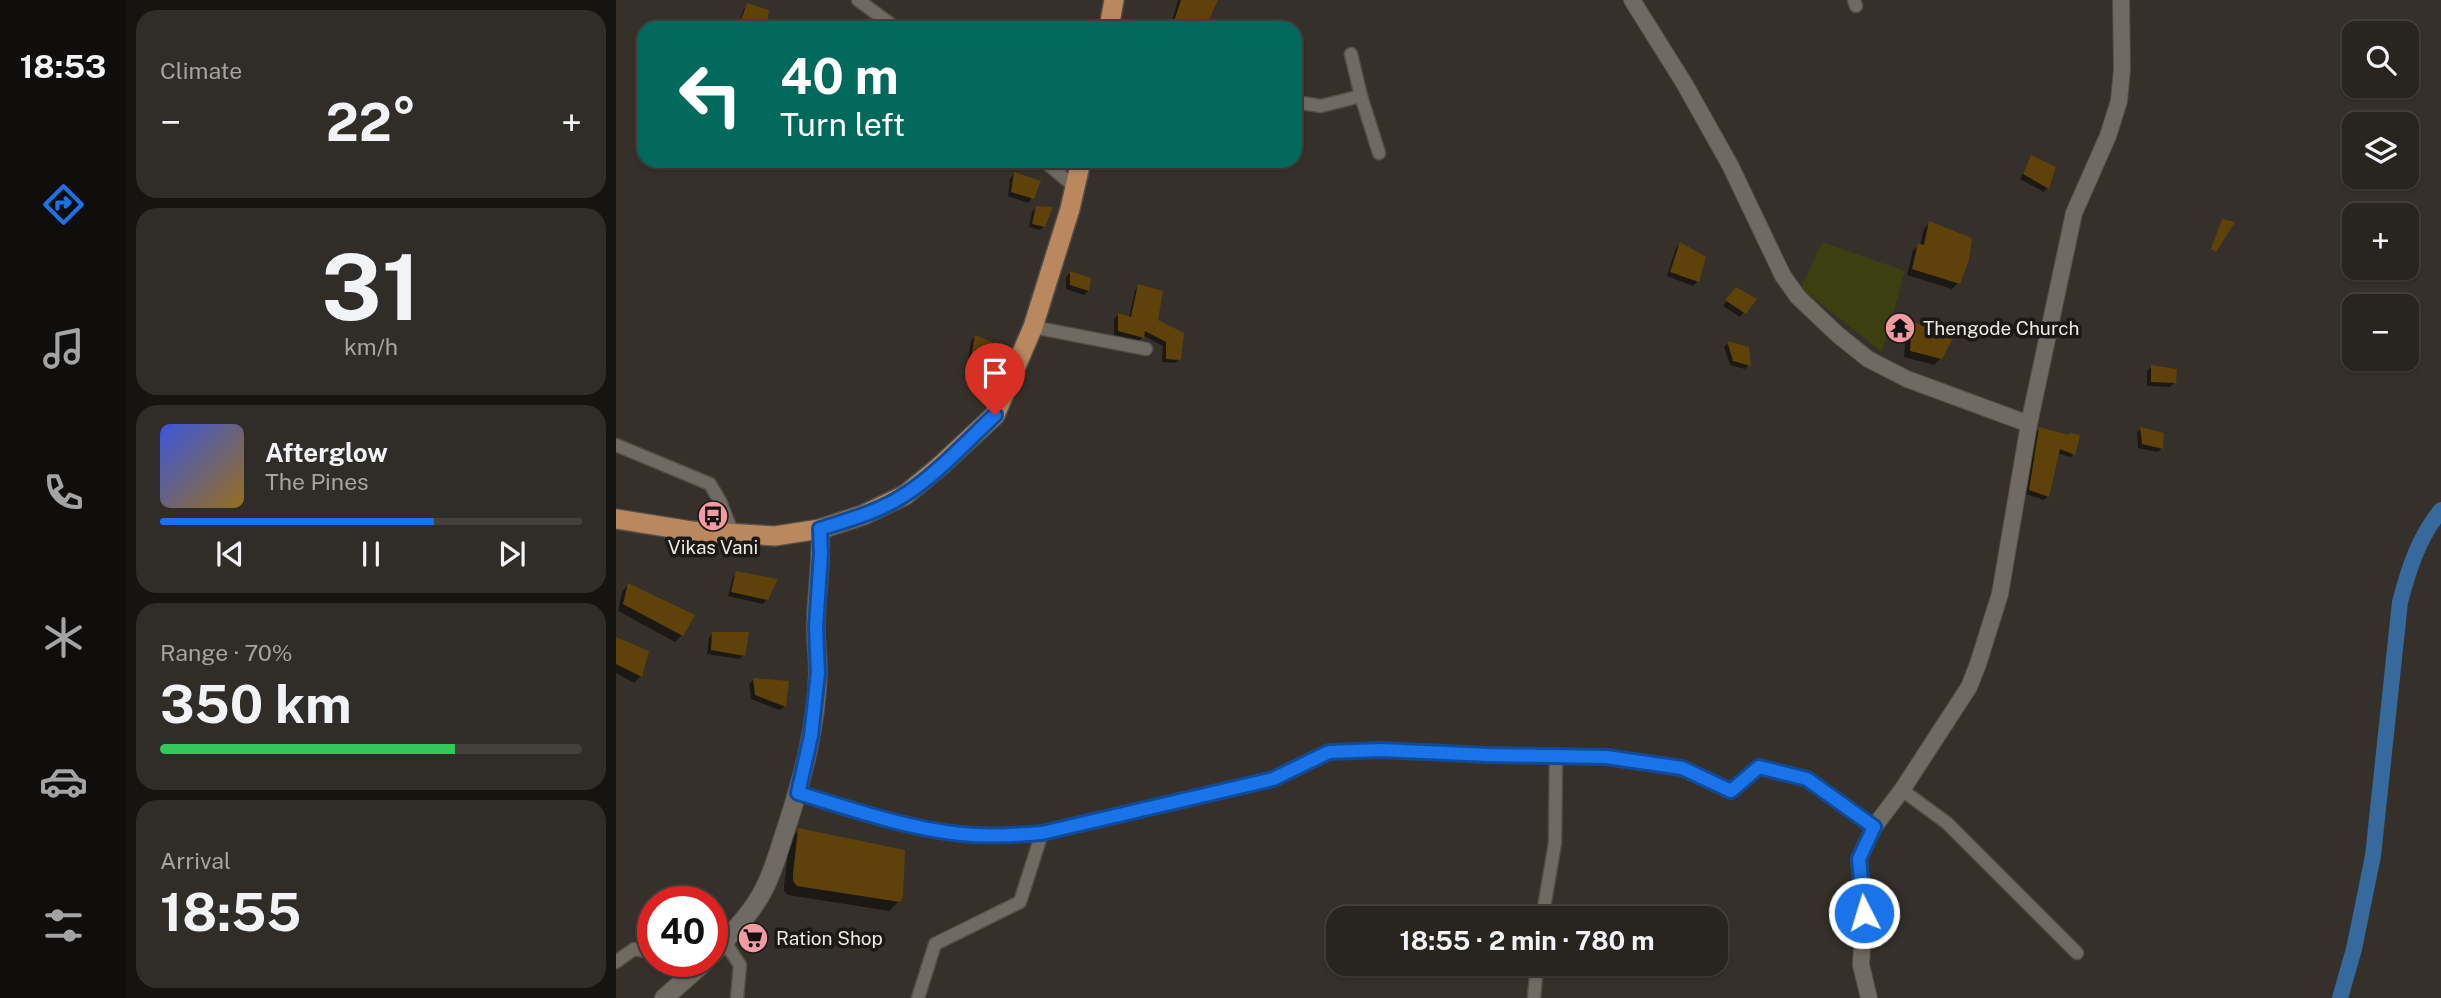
<!DOCTYPE html>
<html lang="en">
<head>
<meta charset="utf-8">
<style>
	:root { --surface:#28241f; --page:#302c28; --text:#f1f3f6; --muted:#a5a4a4; --line:#44413d; --accent:#1a73e8 }
	body { margin:0; font-family:"Public Sans",sans-serif; background:var(--page); color:var(--text); height:100vh; display:flex; flex-direction:column; font-size:26px; white-space:nowrap }
	* { box-sizing:border-box; margin:0 }
	p { font-size:23px; color:var(--muted) }
	.icon { flex:none; width:38px; height:38px; fill:none; stroke:currentColor; stroke-width:2; stroke-linecap:round; stroke-linejoin:round }
	.map { position:relative; flex:1; overflow:hidden }
	.panel { display:flex; flex-direction:column; gap:10px; padding:10px; background:#161411; width:490px }
	.panel>* { flex:none }
	.top-card { position:absolute; left:21px; top:21px; width:665px; height:147px; border-radius:21px; box-shadow:0 2px 5px #0004,0 0 0 2px var(--line); background:#00695c; color:#fff; overflow:hidden }
	.controls { position:absolute; left:1726px; top:21px; display:grid; gap:14px }
	.controls a { display:grid; place-items:center; width:77px; height:77px; border-radius:14px; background:var(--surface); box-shadow:0 2px 5px #0004,0 0 0 2px var(--line); font-size:35px }
	.speed { position:absolute; left:21px; top:886px; display:flex; gap:14px; font-size:35px; font-weight:700; text-align:center }
	.speed>* { display:grid; place-content:center; width:91px; height:91px; border-radius:50%; background:var(--surface); box-shadow:0 2px 5px #0004,0 0 0 2px var(--line); line-height:1 }
	.speed .limit { border:10px solid #d22; background:#fff; color:#111 }
	.pin { position:absolute; display:grid; place-items:center; width:60px; height:60px; color:#fff; margin:-72px -30px; border-radius:50% 50% 50% 0; rotate:-45deg; box-shadow:0 0 7px #0007 }
	.pin .icon { rotate:45deg }
	.me { position:absolute; width:77px; margin:-38px; rotate:355deg; stroke-linejoin:round; filter:drop-shadow(0 0 5px #0008) }
	.turn { display:flex; align-items:center; gap:24px; height:147px; padding:0 28px; font-size:32px }
	.turn .icon { width:91px; height:91px; stroke-width:2.5 }
	.turn b { display:block; font-size:49px; line-height:60px }
	.big { font-size:52px; font-weight:700; line-height:1.1 }
	.panel .tile { flex:1; display:flex; flex-direction:column; justify-content:center; gap:10px; min-width:0; padding:0 24px; border-radius:21px; background:var(--page) }
	.panel .dial { align-items:center; gap:0 }
	.dial b { font-size:91px; line-height:1 }
	.song { display:flex; align-items:center; gap:21px }
	.cover { width:84px; height:84px; border-radius:10px; background:linear-gradient(135deg,hsl(230 70% 55%),hsl(40 70% 35%)) }
	.played { height:7px; border-radius:4px; background:linear-gradient(90deg,var(--accent) 65%,var(--line) 65%) }
	.keys { display:flex; justify-content:space-around; direction:ltr }
	.heat { display:flex; justify-content:space-between; align-items:center; font-size:38px; direction:ltr }
	.charge { height:10px; border-radius:5px; background:linear-gradient(90deg,#34c759 70%,var(--line) 0) }
	.trip { position:absolute; left:710px; top:906px; width:402px; height:70px; border-radius:21px; background:var(--surface); box-shadow:0 2px 5px #0004,0 0 0 2px var(--line); font-weight:700; line-height:70px; text-align:center }
	main { display:flex; flex:1; min-height:0 }
	.dock { display:flex; flex-direction:column; width:126px; justify-content:space-around; align-items:center; background:#100e0c; color:var(--muted) }
	.dock .icon { width:49px; height:49px }
	.dock .active { color:var(--accent) }
	.dock b { font-size:32px; color:var(--text) }
	.map>svg:first-child { display:block }
</style>
</head>
<body>
<main>
<nav class="dock">
<b>18:53</b>
<svg class="icon active" aria-label="directions" viewBox="0 0 24 24"><path d="M12 3l9 9-9 9-9-9zM9 14v-3h6M13 9l2 2-2 2"/></svg>
<svg class="icon" aria-label="music" viewBox="0 0 24 24"><path d="M9 18V5l10-2v13"/><circle cx="6" cy="18" r="3"/><circle cx="16" cy="16" r="3"/></svg>
<svg class="icon" aria-label="phone" viewBox="0 0 24 24"><path d="M5 4h4l2 5-3 2q2 4 5 5l2-3 5 2v4C11 20 4 13 5 4z"/></svg>
<svg class="icon" aria-label="climate" viewBox="0 0 24 24"><path d="M12 3v18M4 7l16 10M4 17L20 7"/></svg>
<svg class="icon" aria-label="car" viewBox="0 0 24 24"><path d="M5 17H2v-5l4-1 3-4h7l3 4 3 1v5h-3M9 17h6M6 11h13"/><circle cx="7" cy="17" r="2"/><circle cx="17" cy="17" r="2"/></svg>
<svg class="icon" aria-label="filters" viewBox="0 0 24 24"><path d="M4 7h16M4 17h16"/><circle cx="9" cy="7" r="2"/><circle cx="15" cy="17" r="2"/></svg>
</nav>
<section class="panel">
<div class="tile"><p>Climate</p>
<div class="heat"><a>−</a><b class="big">22°</b><a>+</a></div>
</div>
<div class="tile dial"><b>31</b><p>km/h</p></div>
<div class="tile">
<div class="song"><i class="cover"></i><div><b>Afterglow</b><p>The Pines</p></div></div>
<div class="played"></div>
<div class="keys"><svg class="icon" aria-label="previous" viewBox="0 0 24 24"><path d="M18 5L8 12l10 7zM5 5v14"/></svg><svg class="icon" aria-label="pause" viewBox="0 0 24 24"><path d="M8 5v14M16 5v14"/></svg><svg class="icon" aria-label="next" viewBox="0 0 24 24"><path d="M6 5l10 7-10 7zM19 5v14"/></svg></div>
</div>
<div class="tile"><p>Range · 70%</p><b class="big">350 km</b><div class="charge"></div></div>
<div class="tile"><p>Arrival</p><b class="big">18:55</b></div>
</section>
<div class="map">
<svg width="1825" height="998" viewBox="0 0 1825 998">
	<rect width="100%" height="100%" fill="#353029"/>
	<path fill="#3c3f0f" d="M 1206,242 L 1289,271 L 1266,352 L 1185,288 Z"/>
	<path fill="#0007" d="M 562,0 L 600,0 L 587,28 L 554,28 Z
		M 132,5 L 151,11 L 148,28 L 121,27 L 128,9 Z
		M 1415,157 L 1438,168 L 1431,188 L 1428,192 L 1404,179 Z
		M 398,174 L 416,198 L 412,203 L 392,196 L 394,178 Z
		M 420,208 L 428,226 L 424,230 L 413,227 L 416,212 Z
		M 1313,223 L 1342,283 L 1336,289 L 1291,275 L 1297,250 L 1304,245 L 1308,229 Z
		M 1064,244 L 1088,258 L 1081,282 L 1077,286 L 1051,276 L 1060,248 Z
		M 454,273 L 473,279 L 472,291 L 468,295 L 450,289 L 450,277 Z
		M 523,286 L 563,359 L 559,363 L 546,362 L 547,346 L 528,336 L 522,341 L 498,335 L 498,319 L 502,315 L 513,318 L 519,290 Z
		M 1120,289 L 1138,300 L 1124,317 L 1107,306 Z
		M 1297,324 L 1325,358 L 1318,365 L 1288,357 L 1290,331 Z
		M 359,337 L 375,368 L 371,372 L 351,367 L 355,341 Z
		M 1112,343 L 1133,365 L 1129,369 L 1114,365 L 1108,347 Z
		M 1535,367 L 1558,383 L 1554,387 L 1531,386 L 1531,371 Z
		M 1424,429 L 1458,454 L 1454,457 L 1441,453 L 1432,496 L 1428,500 L 1410,494 L 1420,432 Z
		M 1524,429 L 1546,448 L 1542,452 L 1522,448 L 1521,433 Z
		M 121,573 L 151,599 L 147,604 L 112,596 L 117,577 Z
		M 12,585 L 66,635 L 59,642 L 2,611 L 6,592 Z
		M 97,633 L 127,655 L 123,659 L 91,654 L 93,638 Z
		M 0,639 L 25,676 L 18,683 L 0,673 Z
		M 137,680 L 171,683 L 168,707 L 164,710 L 135,699 L 133,684 Z
		M 183,830 L 283,901 L 273,911 L 172,895 L 168,891 L 168,885 L 174,839 Z"/>
	<g fill="none" stroke-linecap="round" stroke-linejoin="round">
		<path stroke="#376a9c" stroke-width="16" d="M 1724,998 L 1738,949 L 1757,856 L 1784,602 C 1793,568 1803,537 1825,510"/>
	</g>
	<path fill="#5e420a" d="M 565,0 L 602,0 L 589,28 L 573,28 L 558,21 Z
		M 131,3 L 153,10 L 150,28 L 124,23 Z
		M 1415,155 L 1440,167 L 1433,189 L 1407,174 Z
		M 398,172 L 425,181 L 418,199 L 395,192 Z
		M 420,206 L 437,207 L 429,227 L 416,224 Z
		M 1606,219 L 1619,222 L 1600,252 L 1595,249 Z
		M 1313,221 L 1356,238 L 1353,260 L 1344,284 L 1296,269 L 1302,243 L 1308,245 Z
		M 1064,242 L 1090,257 L 1083,282 L 1054,272 Z
		M 454,271 L 475,278 L 473,291 L 454,285 Z
		M 522,284 L 547,291 L 542,320 L 568,333 L 565,360 L 550,359 L 550,342 L 529,331 L 528,338 L 502,331 L 502,313 L 515,317 Z
		M 1120,287 L 1141,299 L 1130,314 L 1109,300 Z
		M 1296,322 L 1339,334 L 1326,359 L 1294,351 Z
		M 359,335 L 376,342 L 377,369 L 354,363 Z
		M 1111,341 L 1133,347 L 1135,366 L 1117,361 Z
		M 1535,365 L 1561,369 L 1560,383 L 1535,382 Z
		M 1423,427 L 1453,435 L 1453,433 L 1464,435 L 1459,455 L 1444,449 L 1433,497 L 1413,490 Z
		M 1524,427 L 1548,433 L 1547,449 L 1526,444 Z
		M 120,571 L 162,579 L 152,600 L 115,592 Z
		M 12,583 L 79,615 L 67,636 L 7,604 Z
		M 96,632 L 133,632 L 129,656 L 95,650 Z
		M 0,637 L 33,651 L 26,677 L 0,664 Z
		M 137,678 L 173,681 L 170,707 L 139,695 Z
		M 182,828 L 289,850 L 287,897 L 284,902 L 181,886 L 177,881 L 177,875 Z"/>
	<g fill="none" stroke-linecap="round" stroke-linejoin="round">
		<g stroke="#524f48" stroke-width="15">
			<path id="minor" d="M 242,0 L 280,28
				M 1238,0 L 1240,6
				M 745,96 L 763,153
				M 679,102 L 705,106 L 745,96 L 735,54
				M 428,161 L 459,187
				M 417,327 L 530,349
				M 0,445 L 94,484 L 104,501 L 117,534
				M 1286,790 L 1331,823 L 1461,953
				M 182,793 C 235,809 289,828 345,834 C 372,837 399,835 426,833 L 657,779 L 713,752 L 765,750 L 872,755 L 990,757 L 1066,768 L 1115,791 L 1143,767 L 1191,779 L 1258,827
				M 926,919 L 939,843 L 940,756
				M 108,941 L 124,965 L 121,998
				M 57,961 L 79,971
				M 0,962 L 18,949 L 37,953
				M 302,998 L 319,944 L 404,902 L 426,833
				M 918,998 L 921,964"/>
		</g>
		<g stroke="#524f48" stroke-width="18">
			<path id="tertiary" d="M 1016,0 L 1068,83 L 1114,165 L 1167,276 L 1182,297 L 1221,334 L 1252,359 L 1291,379 L 1413,424
				M 1253,998 L 1245,965 L 1248,913 L 1243,859 L 1258,827 L 1286,790 L 1353,687 L 1362,664 L 1384,594 L 1413,424 L 1458,213 L 1492,136 L 1503,101 L 1506,69 L 1505,0"/>
		</g>
		<g stroke="#524f48" stroke-width="20">
			<path id="secondary" d="M 96,955 C 115,933 135,915 148,889 C 158,870 163,849 170,829 C 187,777 200,728 202,673 C 202,655 199,637 200,620 C 201,589 206,560 204,529
				M 48,998 L 90,961"/>
		</g>
		<g stroke="#524f48" stroke-width="22">
			<path id="primary" d="M 493,28 L 498,0
				M 0,519 L 75,531 L 159,536 L 204,529 L 247,515 L 289,495 L 323,467 L 379,415 L 417,327 L 454,209 L 465,161"/>
		</g>
		<use href="#minor" stroke="#706b62" stroke-width="12"/>
		<use href="#tertiary" stroke="#706b62" stroke-width="16"/>
		<use href="#secondary" stroke="#706b62" stroke-width="18"/>
		<use href="#primary" stroke="#b9885f" stroke-width="19"/>
	</g>
	<g fill="none" stroke-linecap="round" stroke-linejoin="round">
		<g stroke="#114b97" stroke-width="18">
			<path id="route" d="M 379,415 C 350,442 322,473 290,494 C 265,511 232,520 204,529 L 205,553 L 200,627 L 202,673 L 195,736 L 182,793 C 235,809 289,828 345,834 C 372,837 399,835 426,833 L 657,779 L 713,752 L 765,750 L 872,755 L 990,757 L 1066,768 L 1115,791 L 1143,767 L 1191,779 L 1258,827 L 1243,859 L 1248,913"/>
		</g>
		<use href="#route" stroke="#1a73e8" stroke-width="12"/>
	</g>
	<defs>
		<g id="temple-disc" transform="scale(1.575)"><circle r="9.5" fill="#f49aa2" stroke="#1b1815"/><path d="M0-6L5-2H3V0L6.5 2.5H4V6H1.5V3h-3V6H-4V2.5H-6.5L-3 0V-2H-5Z" fill="#111"/></g>
		<g id="bus-disc" transform="scale(1.575)"><circle r="9.5" fill="#f49aa2" stroke="#1b1815"/><path d="M-5-6H5V4H4V6H2V4H-2V6H-4V4H-5ZM-3.5-4V0h7V-4ZM-3.5 1.2v1.5H-2V1.2ZM2 1.2v1.5H3.5V1.2Z" fill="#111"/></g>
		<g id="supermarket-disc" transform="scale(1.575)"><circle r="9.5" fill="#f49aa2" stroke="#1b1815"/><path d="M-6-5.5h2.5l.6 2H6L4.5 2H-2.5L-4.4-4H-6ZM-1.5 3.2a1.3 1.3 0 1 0 .1 0ZM3 3.2a1.3 1.3 0 1 0 .1 0Z" fill="#111"/></g>
	</defs>
	<g fill-rule="evenodd">
		<use href="#temple-disc" x="1284" y="328"/>
		<use href="#bus-disc" x="97" y="516"/>
		<use href="#supermarket-disc" x="137" y="938"/>
	</g>
	<g text-anchor="middle" dominant-baseline="central" stroke-width="7" stroke-linejoin="round" paint-order="stroke">
		<g font-size="19" fill="#edeae5" stroke="#1b1815" text-anchor="start">
			<text x="1307" y="328">Thengode Church</text>
			<text x="97" y="547" text-anchor="middle">Vikas Vani</text>
			<text x="160" y="938">Ration Shop</text>
		</g>
	</g>
</svg>
<div class="controls">
<a><svg class="icon" aria-label="search" viewBox="0 0 24 24"><circle cx="10" cy="10" r="6"/><path d="M15 15l6 6"/></svg></a>
<a><svg class="icon" aria-label="layers" viewBox="0 0 24 24"><path d="M12 4l9 5-9 5-9-5zM3 14l9 5 9-5"/></svg></a>
<a>+</a>
<a>−</a>
</div>
<div class="speed"><div class="limit">40</div></div>
<div class="pin" style="left:379px;top:415px;background:#d93025"><svg class="icon" aria-label="arrive" viewBox="0 0 24 24"><path d="M6 21V4h12l-3 4 3 4H6"/></svg></div>
<svg class="me" style="left:1248px;top:913px" viewBox="-20 -20 40 40"><circle r="17" fill="#1a73e8" stroke="#fff" stroke-width="3"/><path d="M0-11L8 9 0 5-8 9z" fill="#fff"/></svg>
<div class="trip">18:55 · 2 min · 780 m</div>
<div class="top-card">
<div class="turn"><svg class="icon" aria-label="left" viewBox="0 0 24 24"><path d="M17 20v-9H6M10 6l-5 5 5 5"/></svg><div><b>40 m</b>Turn left</div></div>
</div>
</div>
</main>
</body>
</html>
